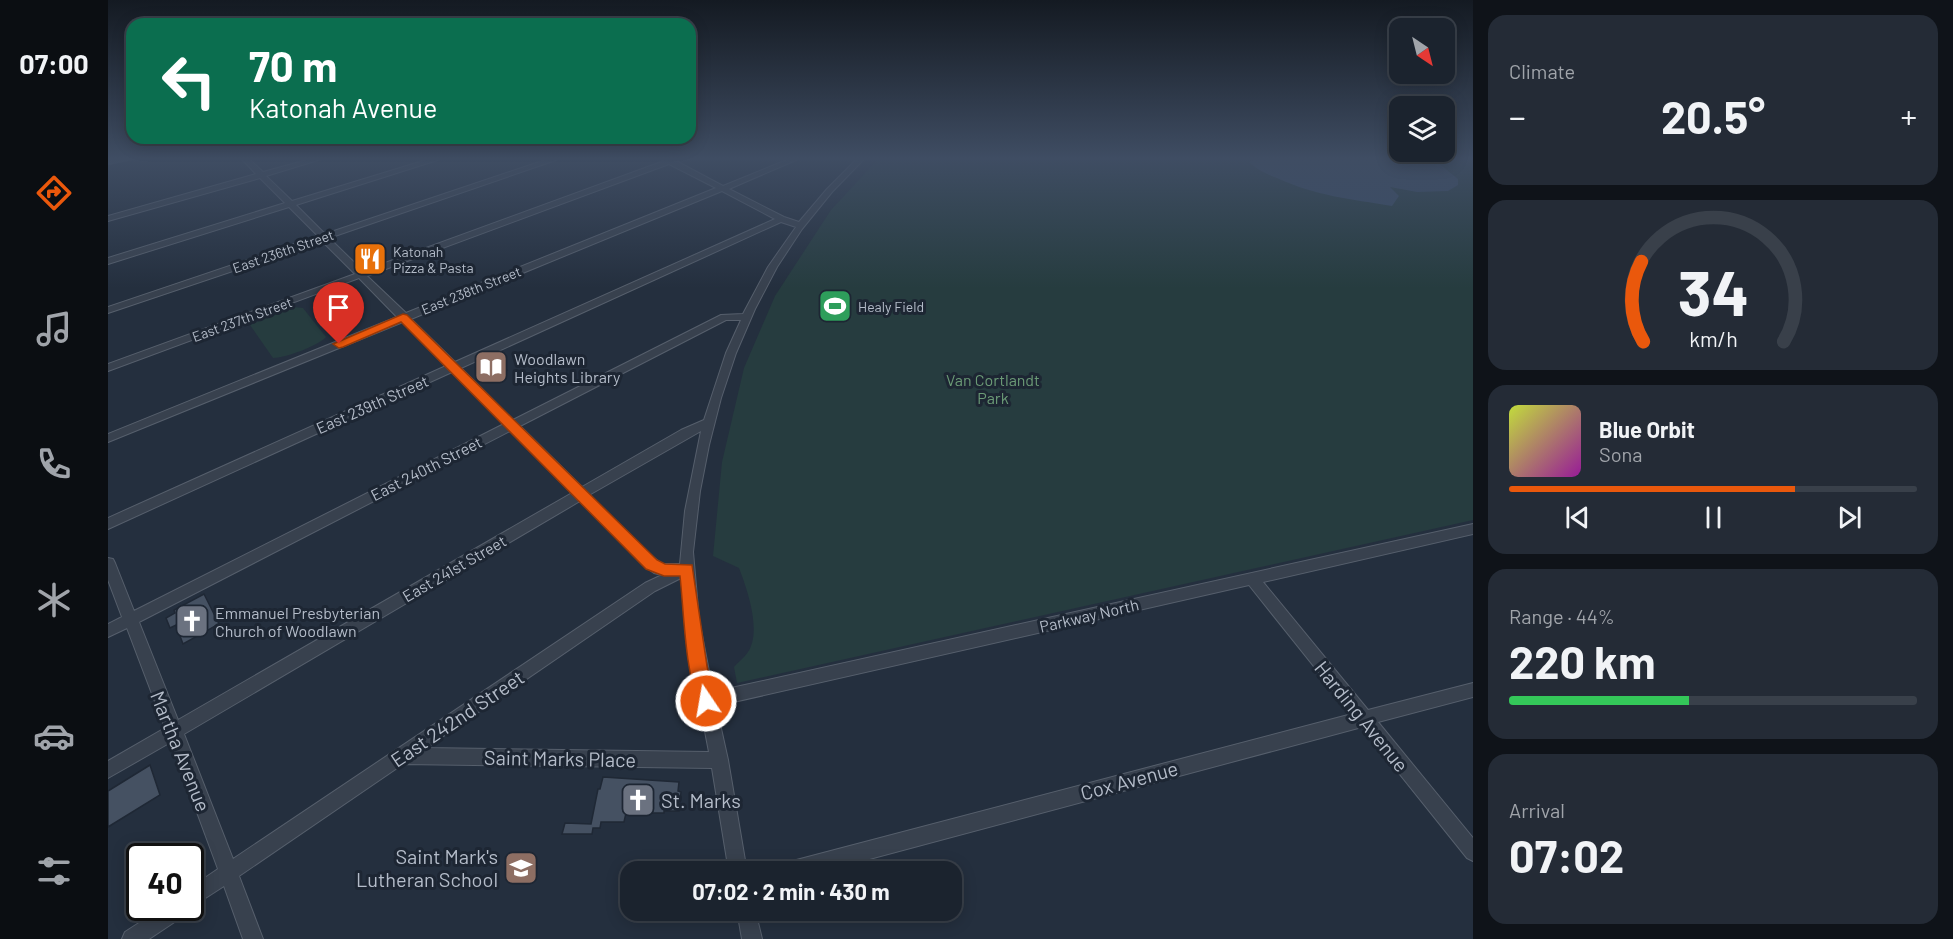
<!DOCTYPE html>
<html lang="en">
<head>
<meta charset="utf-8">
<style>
	:root { --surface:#1b232e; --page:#242b36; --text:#f1f3f6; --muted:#a0a4aa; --line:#39404a; --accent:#ea580c }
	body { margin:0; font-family:Barlow,sans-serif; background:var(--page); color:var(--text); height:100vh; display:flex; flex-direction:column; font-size:22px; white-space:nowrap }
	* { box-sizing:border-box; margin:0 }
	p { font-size:20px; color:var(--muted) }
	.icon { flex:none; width:33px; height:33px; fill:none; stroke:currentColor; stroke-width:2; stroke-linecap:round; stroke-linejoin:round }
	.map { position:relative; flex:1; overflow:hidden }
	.panel { display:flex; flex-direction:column; gap:15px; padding:15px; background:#0f1319; width:480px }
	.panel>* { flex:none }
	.guide { position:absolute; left:18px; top:18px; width:570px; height:126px; border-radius:18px; box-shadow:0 3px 15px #0003,0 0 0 2px var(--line); background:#0b6e4f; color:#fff; overflow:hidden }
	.needle { width:39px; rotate:145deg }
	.fabs { position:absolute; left:1281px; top:18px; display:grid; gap:12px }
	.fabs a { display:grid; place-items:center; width:66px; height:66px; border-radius:12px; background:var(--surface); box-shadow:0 3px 15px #0003,0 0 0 2px var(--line); font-size:30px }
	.speed { position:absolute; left:18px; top:843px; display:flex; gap:12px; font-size:30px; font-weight:700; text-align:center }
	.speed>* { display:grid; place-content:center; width:78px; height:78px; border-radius:50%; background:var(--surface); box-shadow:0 3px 15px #0003,0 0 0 2px var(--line); line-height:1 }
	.speed .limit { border:3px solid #111; border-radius:9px; background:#fff; color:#111 }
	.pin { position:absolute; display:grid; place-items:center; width:51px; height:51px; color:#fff; margin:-62px -26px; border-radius:50% 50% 50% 0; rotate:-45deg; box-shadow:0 0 6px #0007 }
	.pin .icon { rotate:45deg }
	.me { position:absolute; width:66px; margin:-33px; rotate:348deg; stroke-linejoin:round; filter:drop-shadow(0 0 4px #0008) }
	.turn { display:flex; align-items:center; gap:21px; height:126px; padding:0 24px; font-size:27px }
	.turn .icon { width:78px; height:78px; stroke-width:2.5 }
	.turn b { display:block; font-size:42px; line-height:51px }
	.big { font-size:45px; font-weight:700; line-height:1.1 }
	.panel .tile { flex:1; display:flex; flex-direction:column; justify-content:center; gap:9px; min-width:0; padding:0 21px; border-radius:18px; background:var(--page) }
	.panel .dial { align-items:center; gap:0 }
	.dial svg { height:156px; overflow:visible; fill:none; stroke:var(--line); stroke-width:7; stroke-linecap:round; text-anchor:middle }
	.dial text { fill:var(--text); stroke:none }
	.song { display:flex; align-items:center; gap:18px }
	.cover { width:72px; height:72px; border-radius:9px; background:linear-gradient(135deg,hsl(70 70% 55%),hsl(300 70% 35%)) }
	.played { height:6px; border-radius:3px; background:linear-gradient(90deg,var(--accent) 70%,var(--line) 70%) }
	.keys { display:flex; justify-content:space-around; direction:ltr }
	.heat { display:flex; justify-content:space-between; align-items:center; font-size:33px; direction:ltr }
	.charge { height:9px; border-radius:4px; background:linear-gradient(90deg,#34c759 44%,var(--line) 0) }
	.trip { position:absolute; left:512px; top:861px; width:342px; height:60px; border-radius:18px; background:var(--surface); box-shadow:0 3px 15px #0003,0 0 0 2px var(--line); font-weight:700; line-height:60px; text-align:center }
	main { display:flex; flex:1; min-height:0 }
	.tab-bar { display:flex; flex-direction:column; width:108px; justify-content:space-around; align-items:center; background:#0b0e12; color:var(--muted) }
	.tab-bar .icon { width:42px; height:42px }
	.tab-bar .on { color:var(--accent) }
	.tab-bar b { font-size:27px; color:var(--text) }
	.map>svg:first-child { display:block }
</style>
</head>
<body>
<main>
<nav class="tab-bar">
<b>07:00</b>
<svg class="icon on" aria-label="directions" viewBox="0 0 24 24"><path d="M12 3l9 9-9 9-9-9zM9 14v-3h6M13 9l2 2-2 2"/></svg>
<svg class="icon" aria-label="music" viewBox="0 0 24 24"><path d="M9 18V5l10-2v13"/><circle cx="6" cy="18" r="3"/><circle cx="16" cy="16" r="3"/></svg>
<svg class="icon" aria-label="phone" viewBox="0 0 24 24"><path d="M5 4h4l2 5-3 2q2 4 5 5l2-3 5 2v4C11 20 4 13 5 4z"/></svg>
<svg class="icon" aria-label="climate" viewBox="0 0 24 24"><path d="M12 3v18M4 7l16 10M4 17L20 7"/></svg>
<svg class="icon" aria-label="car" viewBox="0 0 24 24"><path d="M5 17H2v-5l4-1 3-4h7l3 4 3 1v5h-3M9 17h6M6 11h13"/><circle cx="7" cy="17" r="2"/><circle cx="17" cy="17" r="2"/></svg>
<svg class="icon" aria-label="filters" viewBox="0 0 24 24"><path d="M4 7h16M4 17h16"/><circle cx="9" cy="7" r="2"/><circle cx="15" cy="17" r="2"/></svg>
</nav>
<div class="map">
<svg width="1365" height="939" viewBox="0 0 1365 939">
	<rect width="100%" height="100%" fill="#242f3e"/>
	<path fill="#263c3f" d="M 772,157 L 1365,157 L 1365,520 L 629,683 L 626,667 C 630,662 636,658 640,652 C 654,631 639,589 631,568 L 605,556 L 614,462 L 636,368 L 667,296 L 723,210 Z
		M 185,307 L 195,308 L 218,337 C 210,346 177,358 165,358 L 142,325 Z"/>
	<path fill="#394c67" d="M 1155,157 L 1319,157 L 1328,161 L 1350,179 L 1350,185 L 1340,191 L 1309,192 L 1282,187 L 1291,196 L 1284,206 C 1242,199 1208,196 1169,178 C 1159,174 1149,170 1141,162 Z"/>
	<path fill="#455162" stroke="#1f2835" stroke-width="1.5" d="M 385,356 L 399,370 L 381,378 L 368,364 Z
		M 96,594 L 111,624 L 75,644 L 68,625 L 62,628 L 58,618 L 67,613 L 66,610 Z
		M 42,765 L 52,795 L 0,827 L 0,791 Z
		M 495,777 L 571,782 L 570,791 L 573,792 L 571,811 L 556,811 L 556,813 L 518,813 L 516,822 L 493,822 L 492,828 L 485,828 L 484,834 L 454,834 L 457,823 L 483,824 L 490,789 L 492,789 Z"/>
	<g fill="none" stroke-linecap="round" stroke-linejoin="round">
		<g stroke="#565f6c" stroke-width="2">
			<path id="minor" d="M 132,157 L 139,157 L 155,172 L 210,157 L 220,157 L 158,176 L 184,201 L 328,157 L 339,157 L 188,205 L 217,234 L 446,157 L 457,157 L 221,238 L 255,271 L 556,161 L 554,159 L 558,157 L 575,157 L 568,161 L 615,186 L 686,157 L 695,157 L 621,189 L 676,217 L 691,222 L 719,189 L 751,157 L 758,157 L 724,192 L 694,229 L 669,267 L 647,309 L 628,353 L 613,398 L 601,445 L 592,491 L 585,552 L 591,620 L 605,692 L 1365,524 L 1365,534 L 1155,582 L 1260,710 L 1365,683 L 1365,697 L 1270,722 L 1365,838 L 1365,861 L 1359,858 L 1254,727 L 713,872 L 668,872 L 671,866 L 677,863 L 1244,714 L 1141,585 L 608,706 L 620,760 L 639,872 L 621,872 L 604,768 L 295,764 L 131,876 L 155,939 L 135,939 L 116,886 L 82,908 L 80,908 L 82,908 L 82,888 L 110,869 L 63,742 L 0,778 L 0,761 L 57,728 L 19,628 L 0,637 L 0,624 L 14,617 L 0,580 L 0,558 L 5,559 L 7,563 L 26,611 L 396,424 L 344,372 L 0,529 L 0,518 L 338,366 L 295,322 L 0,442 L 0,434 L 289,317 L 251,278 L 0,371 L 0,364 L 247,274 L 214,241 L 0,313 L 0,307 L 210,236 L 181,207 L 0,264 L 0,258 L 177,203 L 152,178 L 0,221 L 0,216 L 148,174 ZM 561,164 L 608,188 L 298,313 L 259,276 ZM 614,191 L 667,219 L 347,362 L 303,319 ZM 673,222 L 688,227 L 660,267 L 635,314 L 613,315 L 405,420 L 353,368 ZM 618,320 L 633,320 L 618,353 L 596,420 L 573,430 L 474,487 L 412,426 ZM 402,431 L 464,493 L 70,720 L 31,622 ZM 593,431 L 577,511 L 572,564 L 554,564 L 545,557 L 481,495 ZM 472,501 L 535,565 L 546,573 L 554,575 L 537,583 L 125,859 L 76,734 ZM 573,578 L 580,643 L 601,752 L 318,748 L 547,591 Z
				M 54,908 L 79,908 L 77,915 L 41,939 L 14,939 L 17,932 Z
				M 629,910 L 647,910 L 654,939 L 634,939 Z"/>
		</g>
		<g stroke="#414a57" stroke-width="1">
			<path id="major" d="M 16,157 L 37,157 L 0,165 L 0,159 Z"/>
		</g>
		<use href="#minor" fill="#38414e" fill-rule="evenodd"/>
		<use href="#major" fill="#56606e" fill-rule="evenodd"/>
	</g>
	<linearGradient id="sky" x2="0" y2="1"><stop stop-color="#141a22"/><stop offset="0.55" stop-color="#3f4d63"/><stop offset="1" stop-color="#3f4d63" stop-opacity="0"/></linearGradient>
	<rect width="1365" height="288" fill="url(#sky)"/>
	<path fill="#ea580c" stroke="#983908" stroke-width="1.5" d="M 295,314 L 299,315 L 549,560 L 557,564 L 584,565 L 599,666 L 607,701 L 604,707 L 598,709 L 592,707 C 577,674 576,613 572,576 L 556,576 L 538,569 L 293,322 L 235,347 L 231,348 L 225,344 Z"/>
	<defs>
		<g id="restaurant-square" transform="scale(1.725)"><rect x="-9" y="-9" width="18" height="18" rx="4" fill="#e8710a" stroke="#1d2633"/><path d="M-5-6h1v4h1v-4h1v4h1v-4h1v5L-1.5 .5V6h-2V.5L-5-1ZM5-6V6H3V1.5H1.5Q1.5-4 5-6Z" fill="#fff"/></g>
		<g id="stadium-square" transform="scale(1.725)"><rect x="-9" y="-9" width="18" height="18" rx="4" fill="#2e9e5b" stroke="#1d2633"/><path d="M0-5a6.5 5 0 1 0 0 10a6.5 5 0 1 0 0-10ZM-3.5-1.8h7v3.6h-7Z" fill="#fff"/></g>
		<g id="library-square" transform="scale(1.725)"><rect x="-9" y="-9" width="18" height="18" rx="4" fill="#8d6e63" stroke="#1d2633"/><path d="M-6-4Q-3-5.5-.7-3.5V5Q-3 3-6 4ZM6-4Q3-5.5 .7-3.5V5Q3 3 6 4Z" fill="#fff"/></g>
		<g id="church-square" transform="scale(1.725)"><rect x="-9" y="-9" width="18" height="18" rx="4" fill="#6b7280" stroke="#1d2633"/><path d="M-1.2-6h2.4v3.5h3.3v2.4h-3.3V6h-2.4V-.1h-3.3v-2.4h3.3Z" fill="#fff"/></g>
		<g id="school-square" transform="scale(1.725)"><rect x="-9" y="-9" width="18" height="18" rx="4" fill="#8d6e63" stroke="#1d2633"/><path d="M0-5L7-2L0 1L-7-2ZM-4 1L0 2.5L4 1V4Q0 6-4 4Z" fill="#fff"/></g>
	</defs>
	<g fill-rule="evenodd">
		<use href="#restaurant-square" x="262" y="259"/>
		<use href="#stadium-square" x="727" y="306"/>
		<use href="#library-square" x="383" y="367"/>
		<use href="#church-square" x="84" y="621"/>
		<use href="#church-square" x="530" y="800"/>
		<use href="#school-square" x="413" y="868"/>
	</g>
	<g text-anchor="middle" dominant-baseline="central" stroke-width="6" stroke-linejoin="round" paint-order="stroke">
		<g font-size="14" fill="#b4bcc9" stroke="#1d2633">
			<text transform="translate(175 251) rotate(-19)">East 236th Street</text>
			<text transform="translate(363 290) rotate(-22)">East 238th Street</text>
			<text transform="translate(134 319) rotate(-20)">East 237th Street</text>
		</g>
		<g font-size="14" fill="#b4bcc9" stroke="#1d2633" text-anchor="start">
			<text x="285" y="251">Katonah<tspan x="285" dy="16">Pizza &amp; Pasta</tspan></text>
			<text x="750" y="306">Healy Field</text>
		</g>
		<g font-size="16" fill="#b4bcc9" stroke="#1d2633" text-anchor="start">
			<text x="406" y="358">Woodlawn<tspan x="406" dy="18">Heights Library</tspan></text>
			<text x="107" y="612">Emmanuel Presbyterian<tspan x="107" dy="18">Church of Woodlawn</tspan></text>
		</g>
		<g font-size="16" fill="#6b9a76" stroke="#1d2633">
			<text x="885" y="379">Van Cortlandt<tspan x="885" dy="18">Park</tspan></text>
		</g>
		<g font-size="16" fill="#b4bcc9" stroke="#1d2633">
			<text transform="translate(264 404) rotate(-24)">East 239th Street</text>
			<text transform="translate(318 468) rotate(-27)">East 240th Street</text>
			<text transform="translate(346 568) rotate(-30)">East 241st Street</text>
			<text transform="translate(981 615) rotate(-13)">Parkway North</text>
		</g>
		<g font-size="20" fill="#b4bcc9" stroke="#1d2633">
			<text transform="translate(1254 716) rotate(51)">Harding Avenue</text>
			<text transform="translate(349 718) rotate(-34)">East 242nd Street</text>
			<text transform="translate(73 751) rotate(68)">Martha Avenue</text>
			<text transform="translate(452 758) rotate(1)">Saint Marks Place</text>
			<text transform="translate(1021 780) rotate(-15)">Cox Avenue</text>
		</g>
		<g font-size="20" fill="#b4bcc9" stroke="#1d2633" text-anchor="start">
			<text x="553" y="800">St. Marks</text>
			<text x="390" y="856" text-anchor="end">Saint Mark's<tspan x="390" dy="23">Lutheran School</tspan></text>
		</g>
	</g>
</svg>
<div class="fabs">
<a><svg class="needle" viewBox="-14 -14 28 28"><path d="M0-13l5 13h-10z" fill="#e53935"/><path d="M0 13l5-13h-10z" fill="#a0a4aa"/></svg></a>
<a><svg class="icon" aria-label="layers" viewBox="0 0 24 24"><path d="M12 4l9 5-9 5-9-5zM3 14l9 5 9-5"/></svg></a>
</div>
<div class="speed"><div class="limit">40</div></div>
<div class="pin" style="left:231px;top:344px;background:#d93025"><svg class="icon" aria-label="arrive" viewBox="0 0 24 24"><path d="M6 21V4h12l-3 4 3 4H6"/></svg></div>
<svg class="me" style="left:598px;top:701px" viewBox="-20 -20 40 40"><circle r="17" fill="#ea580c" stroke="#fff" stroke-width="3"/><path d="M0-11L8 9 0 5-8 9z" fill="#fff"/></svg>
<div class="trip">07:02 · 2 min · 430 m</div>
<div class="guide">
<div class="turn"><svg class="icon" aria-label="left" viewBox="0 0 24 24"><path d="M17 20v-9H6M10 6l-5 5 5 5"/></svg><div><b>70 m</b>Katonah Avenue</div></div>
</div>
</div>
<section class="panel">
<div class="tile"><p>Climate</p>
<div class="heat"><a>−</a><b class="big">20.5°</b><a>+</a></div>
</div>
<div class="tile dial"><svg viewBox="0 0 100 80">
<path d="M14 69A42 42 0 1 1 86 69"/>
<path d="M14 69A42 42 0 0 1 13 28" stroke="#ea580c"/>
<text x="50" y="56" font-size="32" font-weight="700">34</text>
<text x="50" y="72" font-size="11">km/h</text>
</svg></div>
<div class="tile">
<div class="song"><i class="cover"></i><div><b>Blue Orbit</b><p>Sona</p></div></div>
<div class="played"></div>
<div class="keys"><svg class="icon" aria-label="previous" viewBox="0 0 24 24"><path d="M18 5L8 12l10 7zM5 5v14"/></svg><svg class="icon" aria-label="pause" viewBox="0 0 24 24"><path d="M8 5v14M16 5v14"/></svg><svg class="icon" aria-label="next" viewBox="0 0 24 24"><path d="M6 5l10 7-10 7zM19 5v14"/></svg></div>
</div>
<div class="tile"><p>Range · 44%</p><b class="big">220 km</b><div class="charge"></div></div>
<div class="tile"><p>Arrival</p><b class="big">07:02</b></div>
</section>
</main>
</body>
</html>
